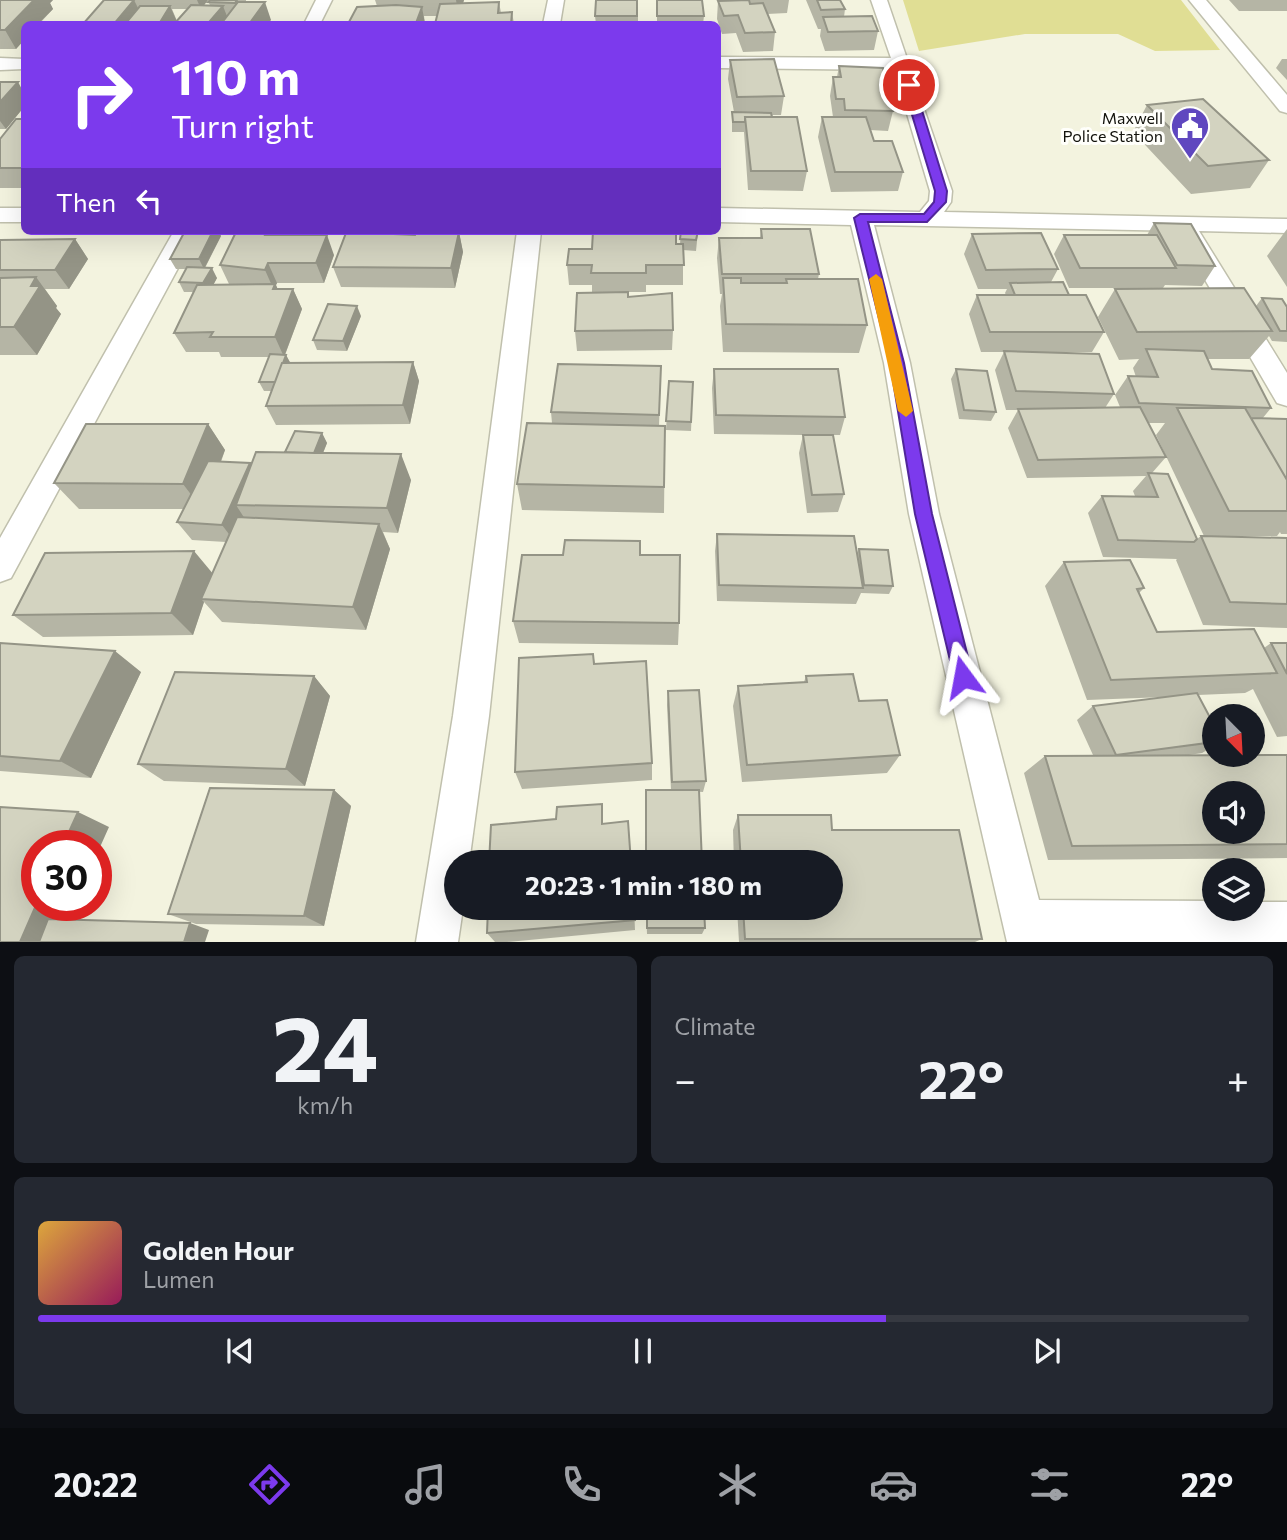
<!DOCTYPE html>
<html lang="en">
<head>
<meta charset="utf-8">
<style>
	:root { --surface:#171b24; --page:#242831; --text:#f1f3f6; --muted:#9ea1a6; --line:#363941; --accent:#7c3aed }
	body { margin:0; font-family:Commissioner,sans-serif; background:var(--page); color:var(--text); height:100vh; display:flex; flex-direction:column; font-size:26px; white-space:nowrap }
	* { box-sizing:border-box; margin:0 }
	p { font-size:23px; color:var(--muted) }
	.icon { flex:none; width:38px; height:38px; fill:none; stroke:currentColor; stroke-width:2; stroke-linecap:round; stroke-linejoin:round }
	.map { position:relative; height:942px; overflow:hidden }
	.sheet { display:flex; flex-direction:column; gap:14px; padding:14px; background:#0d0f14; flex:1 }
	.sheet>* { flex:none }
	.top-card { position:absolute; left:21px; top:21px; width:700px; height:214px; border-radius:10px; box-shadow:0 7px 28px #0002; background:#7c3aed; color:#fff; overflow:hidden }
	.needle { width:46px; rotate:156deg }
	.fabs { position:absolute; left:1202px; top:704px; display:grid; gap:14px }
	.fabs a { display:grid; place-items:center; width:63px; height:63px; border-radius:50%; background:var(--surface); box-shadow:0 7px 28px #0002; font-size:35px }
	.speed { position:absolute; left:21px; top:830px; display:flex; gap:14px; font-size:35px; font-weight:700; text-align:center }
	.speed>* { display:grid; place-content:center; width:91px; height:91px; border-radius:50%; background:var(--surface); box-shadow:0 7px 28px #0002; line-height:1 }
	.speed .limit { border:10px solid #d22; background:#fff; color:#111 }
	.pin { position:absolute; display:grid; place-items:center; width:60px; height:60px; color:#fff; margin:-30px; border:4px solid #fff; border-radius:50%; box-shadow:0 2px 7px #0007 }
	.me { position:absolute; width:77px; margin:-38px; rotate:347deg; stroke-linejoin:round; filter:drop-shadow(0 0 5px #0008) }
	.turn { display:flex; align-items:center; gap:24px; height:147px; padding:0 35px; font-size:32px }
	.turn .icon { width:91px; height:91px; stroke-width:2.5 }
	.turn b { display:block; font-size:49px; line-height:60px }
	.then { display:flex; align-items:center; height:66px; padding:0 35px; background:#0003; gap:14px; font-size:26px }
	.big { font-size:52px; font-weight:700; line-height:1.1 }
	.sheet .card { flex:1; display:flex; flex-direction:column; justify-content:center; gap:10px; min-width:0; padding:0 24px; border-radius:10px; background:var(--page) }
	.sheet .dial { align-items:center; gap:0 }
	.dial b { font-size:91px; line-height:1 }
	.song { display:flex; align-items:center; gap:21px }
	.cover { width:84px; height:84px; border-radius:10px; background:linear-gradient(135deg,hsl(40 70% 55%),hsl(330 70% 35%)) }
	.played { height:7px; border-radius:4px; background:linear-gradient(90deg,var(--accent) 70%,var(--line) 70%) }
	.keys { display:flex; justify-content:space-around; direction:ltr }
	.heat { display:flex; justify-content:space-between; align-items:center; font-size:38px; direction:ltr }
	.sheet .tiles { flex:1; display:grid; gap:14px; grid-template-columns:1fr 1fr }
	.card:last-child { grid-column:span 2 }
	.trip { position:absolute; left:444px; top:850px; width:399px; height:70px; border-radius:35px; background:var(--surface); box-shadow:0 7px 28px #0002; font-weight:700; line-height:70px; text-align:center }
	.dock { display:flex; height:112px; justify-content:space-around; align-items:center; background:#090b0e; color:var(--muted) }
	.dock .icon { width:49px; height:49px }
	.dock .selected { color:var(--accent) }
	.dock b { font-size:32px; color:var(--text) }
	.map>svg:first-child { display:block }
</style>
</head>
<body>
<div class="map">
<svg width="1287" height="942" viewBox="0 0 1287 942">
	<rect width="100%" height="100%" fill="#f3f3df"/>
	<path fill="#e0de94" d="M 903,0 L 1181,0 L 1220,50 L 1155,51 L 1118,34 L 1025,34 L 919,51 Z"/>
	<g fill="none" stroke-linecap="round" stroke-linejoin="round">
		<g stroke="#c0c0ad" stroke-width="3">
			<path id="minor" d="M 316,0 L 332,0 L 320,24 L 304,24 Z
				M 548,0 L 564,0 L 560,24 L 543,24 Z
				M 871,0 L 887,0 L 952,191 L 951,202 L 944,212 L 1287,219 L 1287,233 L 1199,231 L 1287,373 L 1287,406 L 1277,403 L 1180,237 L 1186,231 L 874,225 L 910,363 L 939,514 L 1039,900 L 1214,901 L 1214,908 L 1253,908 L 1253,902 L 1287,902 L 1287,942 L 1007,942 L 909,514 L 884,363 L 851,225 L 718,222 L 718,208 L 920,212 L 929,201 L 930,191 L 894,70 L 718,68 L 718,57 L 891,58 Z
				M 1189,0 L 1206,0 L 1287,95 L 1287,113 L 1280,111 Z
				M 0,58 L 24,59 L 24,69 L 0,70 Z
				M 0,208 L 24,208 L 24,222 L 0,222 Z
				M 174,231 L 198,231 L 11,578 L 0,582 L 0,538 Z
				M 517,231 L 541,231 L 489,716 L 469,863 L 457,863 L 457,908 L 463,908 L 458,942 L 416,942 L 453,716 Z"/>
		</g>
		<use href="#minor" fill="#fff" fill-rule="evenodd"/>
	</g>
	<path fill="#b5b5a5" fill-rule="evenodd" d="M 0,0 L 53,0 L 50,3 L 53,9 L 16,49 L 0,49 Z
		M 104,0 L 208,0 L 204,5 L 210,5 L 208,2 L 210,0 L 246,0 L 246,2 L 271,20 L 83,24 ZM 172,9 L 187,9 L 177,21 Z
		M 375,0 L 464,0 L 463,3 L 499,2 L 501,13 L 512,12 L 514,24 L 435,24 L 437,16 L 424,16 L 425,24 L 350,24 L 349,22 L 377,6 Z
		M 638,0 L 638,24 L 596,24 L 595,16 Z
		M 657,0 L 704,16 L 703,24 L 657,24 Z
		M 724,0 L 789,0 L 787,13 L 767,14 L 775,32 L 773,51 L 743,52 L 736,33 L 722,34 L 717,19 L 718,1 Z
		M 806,0 L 840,0 L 845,9 L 844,17 L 878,31 L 874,50 L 825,51 L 820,36 L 821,29 L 818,29 Z
		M 1229,0 L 1287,0 L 1287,11 L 1239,11 Z
		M 1282,59 L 1287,59 L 1287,80 L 1276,68 Z
		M 730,60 L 784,96 L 781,115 L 772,115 L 807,171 L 803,191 L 748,190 L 744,132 L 732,132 L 732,112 L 734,112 L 728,79 Z
		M 839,66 L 893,111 L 888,131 L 870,130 L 874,141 L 903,172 L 898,191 L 831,192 L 818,137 L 822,117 L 833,117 L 830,96 L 833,77 L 837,77 Z
		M 0,82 L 24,93 L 24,107 L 6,129 L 0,129 Z
		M 1147,105 L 1269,160 L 1250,188 L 1191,194 L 1133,132 Z
		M 24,119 L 24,188 L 0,188 L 0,139 Z
		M 1154,223 L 1215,266 L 1202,286 L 1165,285 L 1163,288 L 1069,288 L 1054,254 L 1064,235 L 1147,235 Z
		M 761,229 L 819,274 L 818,279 L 867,325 L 859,353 L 723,352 L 720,306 L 722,294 L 720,294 L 717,258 L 719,238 L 760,238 Z
		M 1287,229 L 1287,287 L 1267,256 Z
		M 379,231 L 396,231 L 397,235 L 459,232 L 463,252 L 455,288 L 341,287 L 333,267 Z
		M 681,231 L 698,231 L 696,251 L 683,250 L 683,285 L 646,285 L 646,292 L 628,292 L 628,297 L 673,330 L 672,350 L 577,351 L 575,331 L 592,292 L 592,285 L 569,285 L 567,265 L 592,249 L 680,244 Z
		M 972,234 L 1058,269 L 1051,282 L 1069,295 L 1104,332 L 1092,352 L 1029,352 L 1114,394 L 1105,408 L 1120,407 L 1115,395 L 1128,376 L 1136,377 L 1133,368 L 1139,359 L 1119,360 L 1098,317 L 1115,289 L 1256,306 L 1262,298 L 1287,307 L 1287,342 L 1272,341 L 1269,336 L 1249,359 L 1208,359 L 1212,369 L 1271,408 L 1262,419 L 1287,419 L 1287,534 L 1281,534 L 1280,532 L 1277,536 L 1204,536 L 1156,435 L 1165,423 L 1148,423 L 1166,457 L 1152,473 L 1197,539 L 1201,536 L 1287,538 L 1287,628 L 1203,625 L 1176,560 L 1177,559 L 1103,557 L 1088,513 L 1102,496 L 1135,496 L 1133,491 L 1146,476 L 1027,478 L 1008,428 L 1018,410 L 1006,410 L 995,370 L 1004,352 L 981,352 L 969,314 L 977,295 L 1006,295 L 1005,293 L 1007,289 L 978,289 L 964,254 Z
		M 267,235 L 334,255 L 324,283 L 277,283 L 276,285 L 277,289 L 293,289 L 302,309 L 285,355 L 286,355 L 290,363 L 413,362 L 419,381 L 410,424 L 276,425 L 266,406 L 271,391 L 264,391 L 259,382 L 269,357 L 221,357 L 219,352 L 186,352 L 174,333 L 193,292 L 184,292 L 179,282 L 186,269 L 176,269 L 170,259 L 221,236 L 205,268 L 217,278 L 213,285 L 229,284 L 220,265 Z
		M 75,239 L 88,259 L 69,289 L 45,289 L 57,306 L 56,308 L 61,314 L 37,355 L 0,355 L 0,240 Z
		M 361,316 L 347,351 L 317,350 L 313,340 Z
		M 661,366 L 659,426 L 665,426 L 664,513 L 522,510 L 517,484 L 552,423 L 551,412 Z
		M 714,369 L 845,417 L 840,435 L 833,435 L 844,494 L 838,512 L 807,513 L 799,453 L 803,435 L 714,434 L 712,388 Z
		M 956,369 L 996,412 L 991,421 L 959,419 L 951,379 Z
		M 669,381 L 693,382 L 691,431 L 666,430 Z
		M 208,424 L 225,450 L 221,462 L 251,465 L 285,452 L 322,433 L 327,443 L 323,453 L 411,480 L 398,533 L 383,532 L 390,549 L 366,630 L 222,622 L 204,602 L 193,635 L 43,637 L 13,615 L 213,573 L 226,542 L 192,540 L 177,522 L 184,509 L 79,509 L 54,483 Z
		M 717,534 L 857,553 L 859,549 L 893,586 L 889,594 L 861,593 L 856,604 L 717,601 L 715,551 Z
		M 640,555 L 679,623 L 678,645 L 519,643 L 513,621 Z
		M 1064,562 L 1144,588 L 1139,593 L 1157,632 L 1264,648 L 1271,643 L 1287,643 L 1287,736 L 1277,737 L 1253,689 L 1245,693 L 1198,695 L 1214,725 L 1214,746 L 1202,753 L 1189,755 L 1287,755 L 1287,858 L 1048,860 L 1024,773 L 1045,756 L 1093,755 L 1077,720 L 1093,706 L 1165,697 L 1087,700 L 1045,586 Z
		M 0,643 L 141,672 L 91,778 L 0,771 Z
		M 593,654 L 595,664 L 652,763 L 652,780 L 522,789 L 515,772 Z
		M 314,676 L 330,696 L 305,786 L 164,781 L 138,764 Z
		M 806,676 L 859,701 L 900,755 L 887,773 L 742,782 L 733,706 L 738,686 L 804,682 Z
		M 668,691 L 706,781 L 703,792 L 671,790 L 667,705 Z
		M 334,790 L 351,806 L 324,926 L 196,924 L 168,914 Z
		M 738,815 L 832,830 L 982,939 L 975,942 L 739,942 L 737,908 L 831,908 L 831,863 L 734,863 L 733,830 Z
		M 634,908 L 635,930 L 507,942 L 495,942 L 487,933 Z
		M 646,908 L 705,928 L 702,934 L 647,934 Z"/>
	<path fill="#949486" d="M 34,0 L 53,0 L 50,3 L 53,9 L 38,24 L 24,24 L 24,40 L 16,49 L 5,30 Z
		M 134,0 L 143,18 L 137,24 L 114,24 Z
		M 197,0 L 208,0 L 201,9 Z
		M 456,0 L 464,0 L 459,16 Z
		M 265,2 L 271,20 L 268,24 L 249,24 Z
		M 170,6 L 178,24 L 159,24 Z
		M 223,6 L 230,24 L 212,24 L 210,21 Z
		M 422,7 L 425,24 L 416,24 L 416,23 Z
		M 18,82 L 24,93 L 24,107 L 6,129 L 0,121 L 0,102 Z
		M 213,231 L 219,231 L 221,236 L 204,269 L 199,259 Z
		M 459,232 L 463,252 L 455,288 L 451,268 Z
		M 327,235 L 334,255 L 324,283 L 316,263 Z
		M 75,239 L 88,259 L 69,289 L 55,270 Z
		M 268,263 L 277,283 L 276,285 L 284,304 L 273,289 L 273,288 L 265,270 Z
		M 212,268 L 217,278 L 209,293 L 203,283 Z
		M 36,277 L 57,306 L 56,308 L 61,314 L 37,355 L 14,327 L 31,286 Z
		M 293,289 L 302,309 L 284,357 L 275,337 Z
		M 357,306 L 361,316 L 347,351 L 343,341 Z
		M 286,355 L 291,364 L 276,382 Z
		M 413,362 L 419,381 L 410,424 L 403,405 Z
		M 208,424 L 225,450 L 202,509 L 183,484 Z
		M 322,433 L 327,443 L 314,475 L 309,465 Z
		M 401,454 L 411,480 L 398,533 L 387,508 Z
		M 250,463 L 262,481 L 236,505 L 245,519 L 235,542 L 222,525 Z
		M 379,524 L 390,549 L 366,630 L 353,607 Z
		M 194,551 L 214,575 L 201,599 L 204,602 L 193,635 L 171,613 Z
		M 115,651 L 141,672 L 91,778 L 60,761 Z
		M 314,676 L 330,696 L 305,786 L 286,769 Z
		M 334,790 L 351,806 L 324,926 L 304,916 Z
		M 78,812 L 109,827 L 96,856 L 96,845 L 63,845 Z
		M 37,903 L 37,905 L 75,905 L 60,942 L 20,942 Z
		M 190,923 L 209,930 L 205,942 L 184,942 Z"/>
	<path fill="#d3d3c0" stroke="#949486" stroke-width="2" fill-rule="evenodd" d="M 0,0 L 34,0 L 5,30 L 0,30 Z
		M 104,0 L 134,0 L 114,24 L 83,24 Z
		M 210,0 L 237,0 L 235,3 L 208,2 Z
		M 596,0 L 637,0 L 637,16 L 595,16 Z
		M 657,0 L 702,0 L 704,16 L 657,16 Z
		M 749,0 L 750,4 L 763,3 L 775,32 L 745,33 L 738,15 L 724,16 L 718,1 Z
		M 817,0 L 840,0 L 845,9 L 821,10 Z
		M 238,2 L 265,2 L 249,24 L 221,24 Z
		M 499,2 L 498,13 L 512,12 L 511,24 L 435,24 L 440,4 Z
		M 191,5 L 223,6 L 210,21 L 218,21 L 215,24 L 174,24 Z
		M 396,5 L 422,7 L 416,23 L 349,22 L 357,7 Z
		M 140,6 L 170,6 L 159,24 L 125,24 Z
		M 872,16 L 878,31 L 828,32 L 823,17 Z
		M 774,59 L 784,96 L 737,97 L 730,60 Z
		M 839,66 L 883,68 L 893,111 L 845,110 L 844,99 L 836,99 L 833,77 L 841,77 Z
		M 0,82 L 18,82 L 0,102 Z
		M 1203,99 L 1269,160 L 1208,166 L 1147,105 Z
		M 732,112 L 771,113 L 772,117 L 745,117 L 745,122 L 733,122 Z
		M 745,117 L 797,117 L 807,171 L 751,171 Z
		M 822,117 L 866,117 L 874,141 L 892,141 L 903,172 L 835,172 Z
		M 16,119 L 24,119 L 24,168 L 0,168 L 0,139 Z
		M 1154,223 L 1191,224 L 1215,266 L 1177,265 Z
		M 761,229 L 810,229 L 819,274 L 722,274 L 719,238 L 762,238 Z
		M 185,231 L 213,231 L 199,259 L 170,259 Z
		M 379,231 L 396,231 L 395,234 L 415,235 L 416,231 L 459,232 L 451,268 L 333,267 L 346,233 Z
		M 593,231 L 676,231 L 676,244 L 683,244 L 684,265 L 646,265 L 646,273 L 591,273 L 592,265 L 567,265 L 569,249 L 592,249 Z
		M 681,231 L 698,231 L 696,240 L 680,239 Z
		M 236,232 L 266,232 L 265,235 L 327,235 L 316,263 L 268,263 L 265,270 L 220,265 Z
		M 1041,233 L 1058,269 L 986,270 L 972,234 Z
		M 1064,235 L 1157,235 L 1176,268 L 1080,268 Z
		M 75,239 L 55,270 L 0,270 L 0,240 Z
		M 187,267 L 212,268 L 203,283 L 179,282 Z
		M 36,277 L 31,286 L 40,286 L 14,327 L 0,327 L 0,278 Z
		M 723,278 L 741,278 L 741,283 L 787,283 L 786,279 L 858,279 L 867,325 L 726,324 Z
		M 1063,282 L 1069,295 L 1015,295 L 1010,283 Z
		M 275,284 L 273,289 L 293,289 L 275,337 L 210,337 L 213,332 L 174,333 L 197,285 Z
		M 1244,288 L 1272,331 L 1137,332 L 1115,289 Z
		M 628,292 L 628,297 L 672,293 L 673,330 L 575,331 L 577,293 Z
		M 977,295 L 1086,295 L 1104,332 L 990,332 Z
		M 1262,298 L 1282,299 L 1287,307 L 1287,331 L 1280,331 Z
		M 328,304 L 357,306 L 343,341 L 313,340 Z
		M 1146,349 L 1204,351 L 1212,369 L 1252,371 L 1271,408 L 1139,403 L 1128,376 L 1158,377 Z
		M 1004,351 L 1099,354 L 1114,394 L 1016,391 Z
		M 270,354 L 286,355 L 283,363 L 282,363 L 275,382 L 259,382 Z
		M 413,362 L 403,405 L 266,406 L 282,363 Z
		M 558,364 L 661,366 L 659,415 L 551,412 Z
		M 714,369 L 838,369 L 845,417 L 716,415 Z
		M 956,369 L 987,371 L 996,412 L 964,410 Z
		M 669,381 L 693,382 L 691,422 L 666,421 Z
		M 1140,407 L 1166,457 L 1038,460 L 1018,409 Z
		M 1177,408 L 1245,408 L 1287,480 L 1287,511 L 1229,511 Z
		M 1251,418 L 1287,419 L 1287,480 Z
		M 527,423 L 665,426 L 664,487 L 517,484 Z
		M 86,424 L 208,424 L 183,484 L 54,483 Z
		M 295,431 L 322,433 L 314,453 L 285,452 Z
		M 803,435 L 833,435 L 844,494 L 812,495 Z
		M 256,452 L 401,454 L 387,508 L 236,505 Z
		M 208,461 L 250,463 L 222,525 L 177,522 Z
		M 1148,473 L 1168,474 L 1197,539 L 1194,542 L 1118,540 L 1102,496 L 1158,497 Z
		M 237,517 L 379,524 L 353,607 L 201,599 Z
		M 717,534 L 854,536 L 863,588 L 719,585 Z
		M 1201,536 L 1287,538 L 1287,604 L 1230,602 Z
		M 565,540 L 640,541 L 640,555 L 680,555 L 679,623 L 513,621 L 522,555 L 563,555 Z
		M 859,549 L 888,550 L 893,586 L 864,585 Z
		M 194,551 L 171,613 L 13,615 L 45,553 Z
		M 1130,560 L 1144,588 L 1137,589 L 1157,632 L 1254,629 L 1277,673 L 1111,680 L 1064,562 Z
		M 0,643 L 115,651 L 60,761 L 0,756 Z
		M 1271,643 L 1287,643 L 1287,674 Z
		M 593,654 L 594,664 L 646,661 L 652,763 L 515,772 L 519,658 Z
		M 175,672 L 314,676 L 286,769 L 138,764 Z
		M 853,674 L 859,701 L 887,700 L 900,755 L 747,765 L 738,686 L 807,682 L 806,676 Z
		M 699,690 L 706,781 L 672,782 L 668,691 Z
		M 1197,693 L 1214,725 L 1214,742 L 1116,755 L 1093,706 Z
		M 1287,755 L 1287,844 L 1072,846 L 1045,756 ZM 1214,793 L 1253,793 L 1253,831 L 1214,831 Z
		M 210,788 L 334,790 L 304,916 L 168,914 Z
		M 646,790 L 699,790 L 702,863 L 646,863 Z
		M 602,804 L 602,824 L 628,821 L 631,863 L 489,863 L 491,825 L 556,819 L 557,807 Z
		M 0,807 L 78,812 L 63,845 L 37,845 L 37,903 L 20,942 L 0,942 Z
		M 738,815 L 831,815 L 832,830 L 959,830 L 982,939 L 745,939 L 743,908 L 831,908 L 831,863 L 741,863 Z
		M 488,908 L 634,908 L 635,920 L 487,933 Z
		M 647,908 L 704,908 L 705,928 L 647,928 Z
		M 48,919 L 190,923 L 184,942 L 39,942 Z"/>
	<path fill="#7c3aed" stroke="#51269a" stroke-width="2" d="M 909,82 L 914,85 L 947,191 L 946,202 L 927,222 L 868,222 L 904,363 L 932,514 L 973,677 L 970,683 L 963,686 L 957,683 L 954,677 L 915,514 L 890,363 L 854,218 L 860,214 L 924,214 L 934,202 L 935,191 L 903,85 Z"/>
	<path fill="#f59e0b" d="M 876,274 L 882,279 L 913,411 L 906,417 L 898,411 L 869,279 Z"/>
	<defs>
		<g id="civic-pin" transform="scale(2.0125)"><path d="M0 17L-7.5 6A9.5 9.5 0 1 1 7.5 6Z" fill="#5f47bf" stroke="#fffffb"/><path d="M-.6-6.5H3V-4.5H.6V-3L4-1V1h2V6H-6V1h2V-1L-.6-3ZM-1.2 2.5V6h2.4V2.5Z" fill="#fff"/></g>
	</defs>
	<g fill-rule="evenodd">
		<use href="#civic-pin" x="1190" y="126"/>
	</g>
	<g text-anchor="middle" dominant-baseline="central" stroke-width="6" stroke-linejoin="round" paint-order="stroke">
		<g font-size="16" fill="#12120c" stroke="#fffffb" text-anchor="end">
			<text x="1163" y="117">Maxwell<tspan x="1163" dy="18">Police Station</tspan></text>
		</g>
	</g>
</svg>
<div class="fabs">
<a><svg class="needle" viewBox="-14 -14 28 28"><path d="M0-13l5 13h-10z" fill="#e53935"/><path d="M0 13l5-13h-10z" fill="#9ea1a6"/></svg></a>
<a><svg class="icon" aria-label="sound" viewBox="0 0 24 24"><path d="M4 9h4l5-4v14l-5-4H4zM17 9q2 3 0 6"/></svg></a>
<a><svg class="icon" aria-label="layers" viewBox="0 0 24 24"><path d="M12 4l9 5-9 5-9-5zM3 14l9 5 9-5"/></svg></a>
</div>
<div class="speed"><div class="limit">30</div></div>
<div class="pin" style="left:909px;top:85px;background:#d93025"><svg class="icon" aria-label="arrive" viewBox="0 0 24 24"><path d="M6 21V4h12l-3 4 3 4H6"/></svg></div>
<svg class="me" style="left:963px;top:677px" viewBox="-20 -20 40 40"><path d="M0-17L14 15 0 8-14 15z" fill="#7c3aed" stroke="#fff" stroke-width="4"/></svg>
<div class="trip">20:23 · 1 min · 180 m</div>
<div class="top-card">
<div class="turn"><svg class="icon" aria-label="right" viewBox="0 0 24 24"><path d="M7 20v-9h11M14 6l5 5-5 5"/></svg><div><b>110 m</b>Turn right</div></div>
<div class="then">Then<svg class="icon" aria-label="left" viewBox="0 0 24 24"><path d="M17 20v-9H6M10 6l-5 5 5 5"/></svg></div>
</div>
</div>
<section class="sheet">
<div class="tiles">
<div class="card dial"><b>24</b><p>km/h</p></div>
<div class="card"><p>Climate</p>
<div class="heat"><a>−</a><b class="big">22°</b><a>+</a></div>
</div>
<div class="card">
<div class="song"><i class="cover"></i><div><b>Golden Hour</b><p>Lumen</p></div></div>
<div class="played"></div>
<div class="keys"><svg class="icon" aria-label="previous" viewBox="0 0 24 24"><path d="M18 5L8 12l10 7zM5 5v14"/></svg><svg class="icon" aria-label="pause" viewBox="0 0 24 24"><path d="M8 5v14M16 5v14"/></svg><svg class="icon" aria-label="next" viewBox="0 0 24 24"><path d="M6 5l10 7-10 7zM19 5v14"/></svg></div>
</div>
</div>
</section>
<nav class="dock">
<b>20:22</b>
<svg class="icon selected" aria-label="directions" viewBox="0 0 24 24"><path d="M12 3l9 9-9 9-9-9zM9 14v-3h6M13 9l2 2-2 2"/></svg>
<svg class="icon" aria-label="music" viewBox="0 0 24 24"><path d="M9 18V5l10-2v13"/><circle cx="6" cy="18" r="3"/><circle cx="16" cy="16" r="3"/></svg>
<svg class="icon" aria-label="phone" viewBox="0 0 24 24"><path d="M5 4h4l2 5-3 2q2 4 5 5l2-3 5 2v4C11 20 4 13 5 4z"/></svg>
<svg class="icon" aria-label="climate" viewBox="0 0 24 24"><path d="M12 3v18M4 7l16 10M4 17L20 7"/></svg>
<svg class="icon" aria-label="car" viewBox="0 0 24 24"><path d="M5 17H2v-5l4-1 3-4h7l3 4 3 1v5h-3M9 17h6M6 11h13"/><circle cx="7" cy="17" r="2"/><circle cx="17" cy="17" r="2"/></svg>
<svg class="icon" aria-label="filters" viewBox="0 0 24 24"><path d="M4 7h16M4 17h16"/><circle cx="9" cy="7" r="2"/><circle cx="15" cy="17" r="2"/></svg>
<b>22°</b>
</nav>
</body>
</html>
